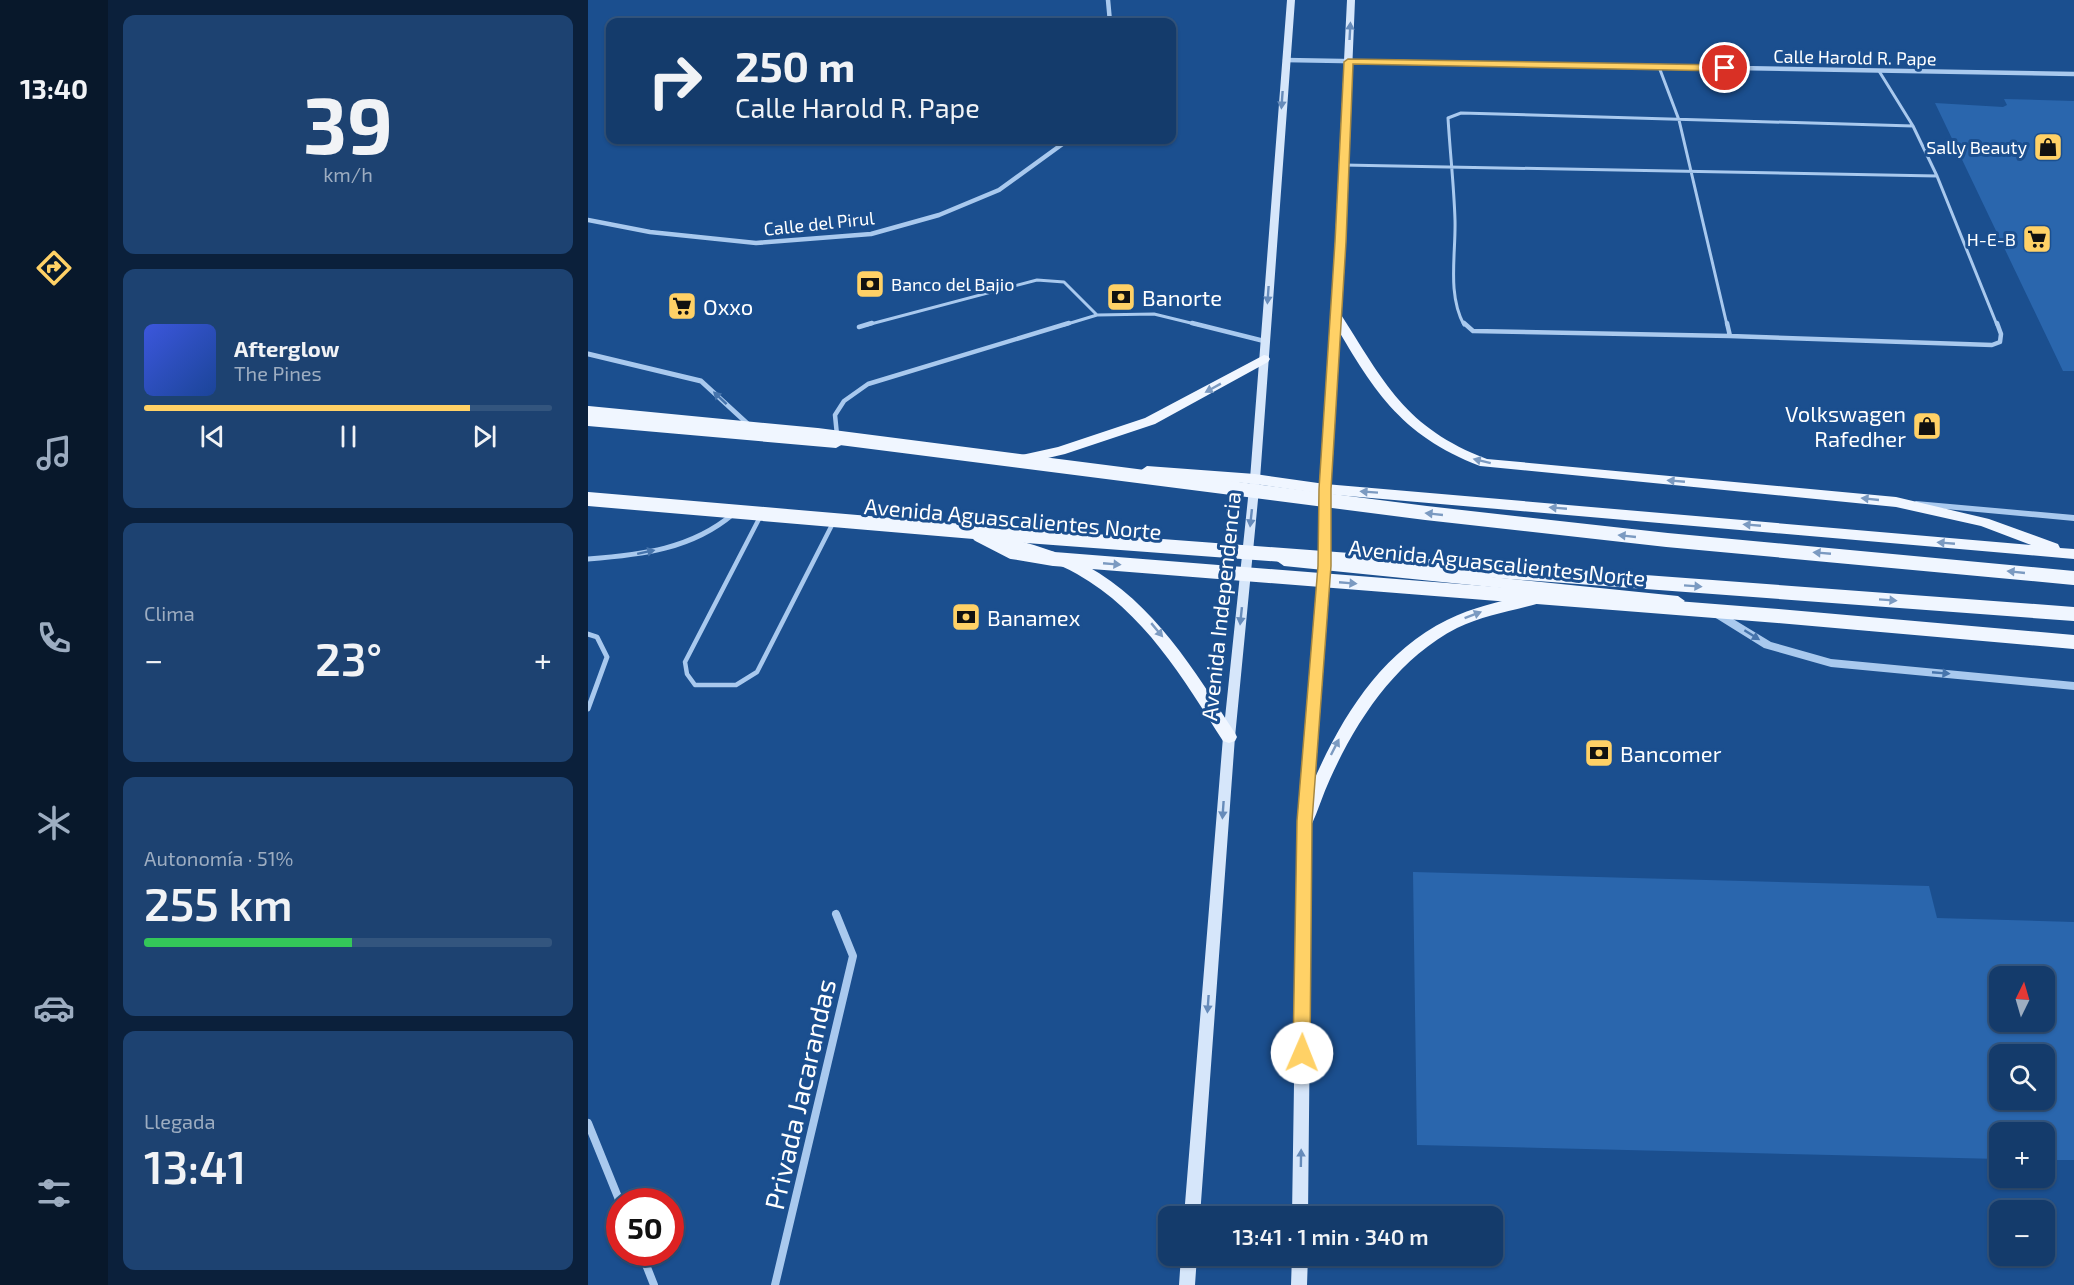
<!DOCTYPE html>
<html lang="es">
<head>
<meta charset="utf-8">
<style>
	:root { --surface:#143b6b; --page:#1d4271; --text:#f1f3f6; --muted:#9dadc1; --line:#33557e; --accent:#ffd166 }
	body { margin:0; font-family:"Exo 2",sans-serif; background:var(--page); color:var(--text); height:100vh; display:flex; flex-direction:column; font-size:22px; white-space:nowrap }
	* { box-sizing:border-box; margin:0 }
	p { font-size:20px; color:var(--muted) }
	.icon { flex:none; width:33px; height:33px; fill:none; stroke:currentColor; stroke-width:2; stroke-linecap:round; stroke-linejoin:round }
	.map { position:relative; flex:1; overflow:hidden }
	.panel { display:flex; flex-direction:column; gap:15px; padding:15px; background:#0b203b; width:480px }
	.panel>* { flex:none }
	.hud { position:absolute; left:18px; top:18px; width:570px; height:126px; border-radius:12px; box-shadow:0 2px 4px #0004,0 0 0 2px var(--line); background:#143b6b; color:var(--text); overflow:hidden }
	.needle { width:39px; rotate:5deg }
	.controls { position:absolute; left:1401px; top:966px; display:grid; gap:12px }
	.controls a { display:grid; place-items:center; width:66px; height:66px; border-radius:12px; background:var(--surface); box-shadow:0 2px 4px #0004,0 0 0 2px var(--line); font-size:30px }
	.speed { position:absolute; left:18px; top:1188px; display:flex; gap:12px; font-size:30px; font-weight:700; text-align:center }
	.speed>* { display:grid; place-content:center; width:78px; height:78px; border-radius:50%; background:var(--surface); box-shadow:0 2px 4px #0004,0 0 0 2px var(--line); line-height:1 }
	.speed .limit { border:9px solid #d22; background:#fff; color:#111 }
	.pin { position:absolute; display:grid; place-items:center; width:51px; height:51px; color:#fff; margin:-26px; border:3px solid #fff; border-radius:50%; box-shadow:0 2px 6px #0007 }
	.me { position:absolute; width:66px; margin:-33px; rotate:1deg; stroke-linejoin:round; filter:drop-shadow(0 0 4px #0008) }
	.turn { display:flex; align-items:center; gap:21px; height:126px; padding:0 30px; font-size:27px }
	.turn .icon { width:78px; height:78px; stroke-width:2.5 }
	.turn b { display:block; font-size:42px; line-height:51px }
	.big { font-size:45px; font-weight:600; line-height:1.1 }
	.panel .card { flex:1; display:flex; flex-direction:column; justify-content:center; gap:9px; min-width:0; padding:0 21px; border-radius:12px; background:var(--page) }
	.panel .dial { align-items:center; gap:0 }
	.dial b { font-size:78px; line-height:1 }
	.song { display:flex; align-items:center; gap:18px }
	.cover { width:72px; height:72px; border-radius:9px; background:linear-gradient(135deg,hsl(230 70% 55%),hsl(220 70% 35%)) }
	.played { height:6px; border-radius:3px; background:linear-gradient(90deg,var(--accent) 80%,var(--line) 80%) }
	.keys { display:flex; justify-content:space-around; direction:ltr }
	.heat { display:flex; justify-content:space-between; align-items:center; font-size:33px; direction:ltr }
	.charge { height:9px; border-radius:4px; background:linear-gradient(90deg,#34c759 51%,var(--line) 0) }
	.trip { position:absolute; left:570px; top:1206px; width:345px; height:60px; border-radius:12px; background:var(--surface); box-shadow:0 2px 4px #0004,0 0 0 2px var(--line); font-weight:600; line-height:60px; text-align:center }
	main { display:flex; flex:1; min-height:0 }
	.menu { display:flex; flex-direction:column; width:108px; justify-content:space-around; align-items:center; background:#08182b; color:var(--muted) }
	.menu .icon { width:42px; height:42px }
	.menu .on { color:var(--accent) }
	.menu b { font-size:27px; color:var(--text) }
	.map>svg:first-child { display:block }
</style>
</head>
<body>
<main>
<nav class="menu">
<b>13:40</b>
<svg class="icon on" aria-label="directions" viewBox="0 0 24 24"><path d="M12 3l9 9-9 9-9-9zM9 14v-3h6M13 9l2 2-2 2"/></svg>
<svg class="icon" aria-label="music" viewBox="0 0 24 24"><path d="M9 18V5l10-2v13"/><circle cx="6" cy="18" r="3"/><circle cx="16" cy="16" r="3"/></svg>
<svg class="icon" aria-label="phone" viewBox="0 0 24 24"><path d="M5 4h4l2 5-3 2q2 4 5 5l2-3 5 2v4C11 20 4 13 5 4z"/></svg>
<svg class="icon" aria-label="climate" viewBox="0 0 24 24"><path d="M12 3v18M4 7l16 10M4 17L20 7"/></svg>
<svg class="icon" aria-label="car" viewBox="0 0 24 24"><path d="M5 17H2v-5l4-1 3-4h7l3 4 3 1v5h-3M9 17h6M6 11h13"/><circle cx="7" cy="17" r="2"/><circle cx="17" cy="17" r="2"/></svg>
<svg class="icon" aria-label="filters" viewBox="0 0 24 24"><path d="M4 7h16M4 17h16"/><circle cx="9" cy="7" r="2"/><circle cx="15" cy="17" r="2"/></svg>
</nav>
<section class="panel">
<div class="card dial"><b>39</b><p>km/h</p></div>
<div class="card">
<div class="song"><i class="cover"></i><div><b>Afterglow</b><p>The Pines</p></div></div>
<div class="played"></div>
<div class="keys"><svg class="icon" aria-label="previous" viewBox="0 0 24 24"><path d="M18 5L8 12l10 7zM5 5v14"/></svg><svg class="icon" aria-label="pause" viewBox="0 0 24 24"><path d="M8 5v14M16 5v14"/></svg><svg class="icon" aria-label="next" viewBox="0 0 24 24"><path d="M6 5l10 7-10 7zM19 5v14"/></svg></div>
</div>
<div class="card"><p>Clima</p>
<div class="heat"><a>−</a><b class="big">23°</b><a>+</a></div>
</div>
<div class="card"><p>Autonomía · 51%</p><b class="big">255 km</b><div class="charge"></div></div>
<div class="card"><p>Llegada</p><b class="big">13:41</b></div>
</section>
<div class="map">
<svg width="1486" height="1285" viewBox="0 0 1486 1285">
	<rect width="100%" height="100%" fill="#1b4f8f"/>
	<path fill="#2a66ad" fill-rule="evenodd" d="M 1416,99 L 1486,101 L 1486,371 L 1475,371 L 1347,103 L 1415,107 L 1419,105 Z
		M 825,872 L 1341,886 L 1349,918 L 1486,922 L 1486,1160 L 1456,1160 L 1456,1132 L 1412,1132 L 1412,1159 L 829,1145 ZM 1412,976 L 1456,976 L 1456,1022 L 1412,1022 ZM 1412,1054 L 1456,1054 L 1456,1100 L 1412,1100 Z"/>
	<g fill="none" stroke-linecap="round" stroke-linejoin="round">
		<path stroke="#a9c9ee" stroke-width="3" d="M 1071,67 L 1091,120 L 1139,325
			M 1291,71 L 1325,126
			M 1325,126 L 1349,176 L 1409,325
			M 755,165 L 1349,176
			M 279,325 L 449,280 L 476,282 L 509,315
			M 476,325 L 509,315 L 566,314 L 611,325
			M 876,325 C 859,294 868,254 867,220 C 866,186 862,152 860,118 L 873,113 L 1325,126"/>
		<path stroke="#a9c9ee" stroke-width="4.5" d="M 604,323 L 676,341
			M 876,323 L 885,331 L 1142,336 L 1404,345 L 1412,342 L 1413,334 L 1409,323
			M 1139,323 L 1142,336
			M 271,327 L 284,323
			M 249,435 L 247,415 L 256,401 L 280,384 L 481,323
			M 172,517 L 97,662 L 99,674 L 107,685 L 148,685 L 169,672 L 245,523"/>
		<path stroke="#a9c9ee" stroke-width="4.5" d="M 520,0 L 522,22
			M 697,60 L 1486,74
			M 0,220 L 62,232 L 168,243 L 283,234 L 351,215 L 411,190 L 480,140"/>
		<path stroke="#a9c9ee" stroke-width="5" d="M 0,354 L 113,381 L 161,425
			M 0,559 C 53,555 104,549 145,514
			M 0,634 L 9,637 L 19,657 L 0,709"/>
		<path stroke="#a9c9ee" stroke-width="8" d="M 0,1123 L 32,1202
			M 53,1252 L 66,1285
			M 187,1285 L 265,956 L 248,914"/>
		<path fill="#a9c9ee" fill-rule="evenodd" d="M 1328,501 L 1486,515 L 1486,521 L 1325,506 L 1323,504 Z
			M 1127,608 L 1183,642 L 1243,659 L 1486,682 L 1486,690 L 1243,667 L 1176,648 L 1123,615 L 1122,612 L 1123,609 Z"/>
		<path fill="#d6e6fa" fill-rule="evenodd" d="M 699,0 L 707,0 L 672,479 L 647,737 L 612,1216 L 596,1216 L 635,737 L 662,479 Z
			M 759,0 L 767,0 L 757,242 L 742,489 L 743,566 L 724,821 L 720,1216 L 704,1216 L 710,821 L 731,566 L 732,489 L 747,242 Z
			M 593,1256 L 609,1256 L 607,1285 L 591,1285 Z
			M 704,1256 L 720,1256 L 719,1285 L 703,1285 Z"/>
		<path fill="#f0f6ff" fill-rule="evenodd" d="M 748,312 L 752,313 C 796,382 817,428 899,459 L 1308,497 L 1401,519 L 1470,544 L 1472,548 L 1486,549 L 1486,559 L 737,494 L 667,484 L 554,474 L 552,471 L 559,466 L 667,474 L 737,484 L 1443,545 L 1393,526 L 1308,507 L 892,466 C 811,435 784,388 742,316 Z
			M 676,355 L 680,356 L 682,359 L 680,362 L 567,424 L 477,454 L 430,465 L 423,460 L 425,457 L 470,447 L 557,418 Z
			M 0,418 L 248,440 L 255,444 L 248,448 L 0,426 Z
			M 412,535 C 441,544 471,551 499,566 C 566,603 606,670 647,733 L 649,737 L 647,741 L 641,743 L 635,741 C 595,678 556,612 489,574 C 463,559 435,552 407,544 L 405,540 Z
			M 696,556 L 1090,596 L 1097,601 L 1090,606 L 696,566 L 689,561 Z
			M 947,594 L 954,599 L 952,603 C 924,611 896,615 869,628 C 809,659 769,719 742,779 C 735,794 730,811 723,826 L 717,828 L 711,826 L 709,821 C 739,744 780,659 859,620 C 888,606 917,600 947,594 Z"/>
		<path stroke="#f0f6ff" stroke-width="14" d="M 0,413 L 229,435 L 838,513 L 1079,540 L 1486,578
			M 0,499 L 386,532 L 1486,614
			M 391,535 L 424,552 L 466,559 L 1190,616 L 1486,642"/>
	</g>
	<defs><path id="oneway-solid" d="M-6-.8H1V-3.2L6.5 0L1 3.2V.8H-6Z" transform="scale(1.5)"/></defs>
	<g fill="#668bba">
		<use href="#oneway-solid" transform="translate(762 31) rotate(-87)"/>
		<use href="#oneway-solid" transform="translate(694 100) rotate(94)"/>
		<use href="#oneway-solid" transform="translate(680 295) rotate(94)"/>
		<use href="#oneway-solid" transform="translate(663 518) rotate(96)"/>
		<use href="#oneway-solid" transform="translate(653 616) rotate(96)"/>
		<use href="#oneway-solid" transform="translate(635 810) rotate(94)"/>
		<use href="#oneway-solid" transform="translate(620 1004) rotate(94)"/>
		<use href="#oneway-solid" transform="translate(713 1158) rotate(-89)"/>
	</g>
	<g fill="#7b9ac1">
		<use href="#oneway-solid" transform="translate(625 388) rotate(151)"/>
		<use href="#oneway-solid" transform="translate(894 461) rotate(-166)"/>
		<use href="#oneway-solid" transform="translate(1088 481) rotate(-175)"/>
		<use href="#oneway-solid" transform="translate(781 492) rotate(-176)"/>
		<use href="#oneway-solid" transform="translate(1282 499) rotate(-174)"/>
		<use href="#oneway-solid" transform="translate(970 508) rotate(-175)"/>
		<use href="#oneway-solid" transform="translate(846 514) rotate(-174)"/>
		<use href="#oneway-solid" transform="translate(1164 525) rotate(-175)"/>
		<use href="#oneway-solid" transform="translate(1039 536) rotate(-174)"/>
		<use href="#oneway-solid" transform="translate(1358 543) rotate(-175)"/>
		<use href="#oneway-solid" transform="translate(1234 553) rotate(-175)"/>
		<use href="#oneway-solid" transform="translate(524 564) rotate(5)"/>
		<use href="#oneway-solid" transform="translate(1428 572) rotate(-174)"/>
		<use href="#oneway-solid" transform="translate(760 583) rotate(5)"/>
		<use href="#oneway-solid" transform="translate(1105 586) rotate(4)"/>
		<use href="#oneway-solid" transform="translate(1300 600) rotate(4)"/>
		<use href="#oneway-solid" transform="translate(885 615) rotate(-21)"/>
		<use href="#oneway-solid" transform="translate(569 630) rotate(50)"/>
		<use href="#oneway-solid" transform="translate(747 747) rotate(-63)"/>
	</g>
	<g fill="#4674ac">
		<use href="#oneway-solid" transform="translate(132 398) rotate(-137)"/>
		<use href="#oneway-solid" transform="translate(58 552) rotate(-12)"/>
		<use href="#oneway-solid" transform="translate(1164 635) rotate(32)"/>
		<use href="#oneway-solid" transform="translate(1353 673) rotate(5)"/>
	</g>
	<path fill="#ffd166" stroke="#a68842" stroke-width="1.5" d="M 760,59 L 1137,65 L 1142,68 L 1137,71 L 765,64 L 758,242 L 743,489 L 743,566 L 724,821 L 722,1053 L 720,1059 L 714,1061 L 708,1059 L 705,1053 L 709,821 L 730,566 L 731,489 L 747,242 L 756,62 Z"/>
	<defs>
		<g id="shop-square" transform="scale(1.5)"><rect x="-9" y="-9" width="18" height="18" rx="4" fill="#ffd166" stroke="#1b4f8f"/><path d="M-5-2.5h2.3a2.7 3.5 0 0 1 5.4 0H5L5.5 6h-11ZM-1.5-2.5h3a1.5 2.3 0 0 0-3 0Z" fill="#111"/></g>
		<g id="supermarket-square" transform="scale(1.5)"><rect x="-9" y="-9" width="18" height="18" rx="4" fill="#ffd166" stroke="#1b4f8f"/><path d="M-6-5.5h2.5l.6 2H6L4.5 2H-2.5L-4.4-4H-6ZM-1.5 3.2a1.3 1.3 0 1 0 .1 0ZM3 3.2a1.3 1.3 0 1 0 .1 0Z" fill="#111"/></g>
		<g id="bank-square" transform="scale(1.5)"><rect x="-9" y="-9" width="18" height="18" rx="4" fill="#ffd166" stroke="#1b4f8f"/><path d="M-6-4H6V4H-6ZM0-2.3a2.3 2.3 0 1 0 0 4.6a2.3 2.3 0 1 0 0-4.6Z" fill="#111"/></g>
	</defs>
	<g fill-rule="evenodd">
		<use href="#shop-square" x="1460" y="147"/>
		<use href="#supermarket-square" x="1449" y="239"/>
		<use href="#bank-square" x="282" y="284"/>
		<use href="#bank-square" x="533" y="297"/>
		<use href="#supermarket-square" x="94" y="306"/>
		<use href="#shop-square" x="1339" y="426"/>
		<use href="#bank-square" x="378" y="617"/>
		<use href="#bank-square" x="1011" y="753"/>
	</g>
	<g text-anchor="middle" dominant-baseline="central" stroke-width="6" stroke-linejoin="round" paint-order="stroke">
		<g font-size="18" fill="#fff" stroke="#1b4f8f">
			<text transform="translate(1267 57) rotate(1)">Calle Harold R. Pape</text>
			<text transform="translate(231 223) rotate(-6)">Calle del Pirul</text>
		</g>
		<g font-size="18" fill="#fff" stroke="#1b4f8f" text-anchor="end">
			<text x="1439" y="147">Sally Beauty</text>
			<text x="1428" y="239">H-E-B</text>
			<text x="303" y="284" text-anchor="start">Banco del Bajio</text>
		</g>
		<g font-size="22" fill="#fff" stroke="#1b4f8f" text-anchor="start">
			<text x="554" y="297">Banorte</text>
			<text x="115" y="306">Oxxo</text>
			<text x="1318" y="413" text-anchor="end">Volkswagen<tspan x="1318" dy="25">Rafedher</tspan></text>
			<text x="399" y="617">Banamex</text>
			<text x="1032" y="753">Bancomer</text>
		</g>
		<g font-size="22" fill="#fff" stroke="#1b4f8f">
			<text transform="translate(425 518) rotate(5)">Avenida Aguascalientes Norte</text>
			<text transform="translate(909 562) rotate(6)">Avenida Aguascalientes Norte</text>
			<text transform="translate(632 606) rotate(-84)">Avenida Independencia</text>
		</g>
		<g font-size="27" fill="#fff" stroke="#1b4f8f">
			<text transform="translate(211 1094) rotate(-77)">Privada Jacarandas</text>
		</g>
	</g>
</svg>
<div class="controls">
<a><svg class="needle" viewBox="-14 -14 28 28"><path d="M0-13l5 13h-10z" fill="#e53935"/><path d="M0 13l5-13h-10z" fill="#9dadc1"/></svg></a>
<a><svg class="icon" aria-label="search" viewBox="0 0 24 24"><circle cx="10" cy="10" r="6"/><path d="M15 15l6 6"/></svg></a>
<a>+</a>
<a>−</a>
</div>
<div class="speed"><div class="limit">50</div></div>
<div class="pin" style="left:1137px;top:68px;background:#d93025"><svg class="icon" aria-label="arrive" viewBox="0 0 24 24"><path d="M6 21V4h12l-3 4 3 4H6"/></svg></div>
<svg class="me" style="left:714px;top:1053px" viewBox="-20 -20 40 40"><circle r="19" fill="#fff"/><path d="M0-13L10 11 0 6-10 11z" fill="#ffd166"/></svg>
<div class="trip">13:41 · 1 min · 340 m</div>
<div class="hud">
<div class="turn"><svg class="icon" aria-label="right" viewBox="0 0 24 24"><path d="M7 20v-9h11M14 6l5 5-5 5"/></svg><div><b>250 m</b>Calle Harold R. Pape</div></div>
</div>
</div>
</main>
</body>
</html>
